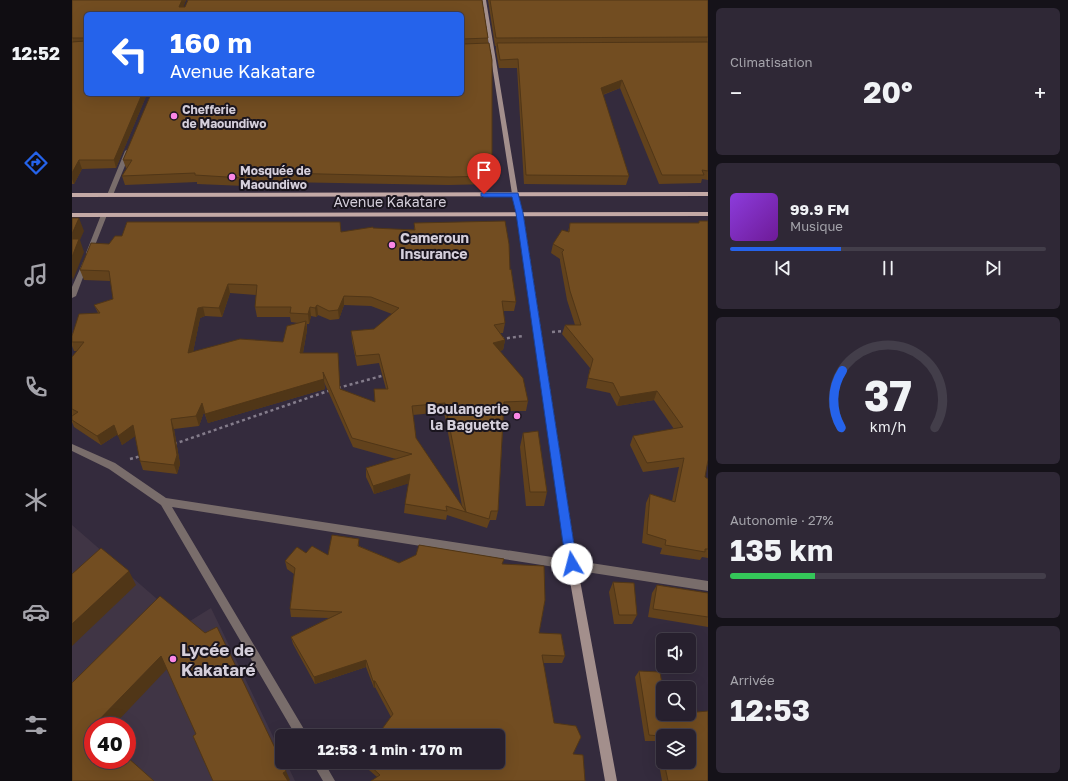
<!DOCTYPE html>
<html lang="fr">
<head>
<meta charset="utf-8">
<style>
	:root { --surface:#27202e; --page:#2f2836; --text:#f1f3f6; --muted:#a4a3aa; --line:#433e4a; --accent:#2563eb }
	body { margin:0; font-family:"Golos Text",sans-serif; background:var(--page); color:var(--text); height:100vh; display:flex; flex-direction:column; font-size:15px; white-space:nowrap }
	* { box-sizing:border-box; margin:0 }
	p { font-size:13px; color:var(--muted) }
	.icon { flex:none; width:22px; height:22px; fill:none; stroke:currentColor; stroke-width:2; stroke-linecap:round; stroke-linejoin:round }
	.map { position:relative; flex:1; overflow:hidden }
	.details { display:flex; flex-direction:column; gap:8px; padding:8px; background:#151219; width:360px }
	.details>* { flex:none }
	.banner { position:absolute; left:12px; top:12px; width:380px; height:84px; border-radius:6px; box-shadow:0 4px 16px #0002,0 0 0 1px var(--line); background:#2563eb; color:#fff; overflow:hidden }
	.fabs { position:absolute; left:584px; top:633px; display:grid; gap:8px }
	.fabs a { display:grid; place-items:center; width:40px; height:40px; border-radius:6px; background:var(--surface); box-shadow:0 4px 16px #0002,0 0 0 1px var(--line); font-size:20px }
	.speed { position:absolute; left:12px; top:717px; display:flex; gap:8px; font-size:20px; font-weight:700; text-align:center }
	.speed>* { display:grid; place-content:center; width:52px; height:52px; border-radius:50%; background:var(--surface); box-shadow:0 4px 16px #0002,0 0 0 1px var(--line); line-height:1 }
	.speed .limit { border:6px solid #d22; background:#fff; color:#111 }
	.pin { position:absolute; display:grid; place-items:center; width:34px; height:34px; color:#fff; margin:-41px -17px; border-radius:50% 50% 50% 0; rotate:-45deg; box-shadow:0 0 4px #0007 }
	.pin .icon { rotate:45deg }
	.me { position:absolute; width:44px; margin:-22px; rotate:352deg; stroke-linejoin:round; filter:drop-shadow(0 0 3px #0008) }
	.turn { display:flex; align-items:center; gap:14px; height:84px; padding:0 20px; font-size:18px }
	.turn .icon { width:52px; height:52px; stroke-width:2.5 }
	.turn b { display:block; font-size:28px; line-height:34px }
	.big { font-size:30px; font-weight:700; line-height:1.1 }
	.details .widget { flex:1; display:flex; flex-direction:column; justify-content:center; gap:6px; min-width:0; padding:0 14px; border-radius:6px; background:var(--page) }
	.details .dial { align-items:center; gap:0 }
	.dial svg { height:104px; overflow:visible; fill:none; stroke:var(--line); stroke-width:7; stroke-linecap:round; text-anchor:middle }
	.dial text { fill:var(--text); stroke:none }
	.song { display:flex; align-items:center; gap:12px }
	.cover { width:48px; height:48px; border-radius:6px; background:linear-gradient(135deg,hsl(270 70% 55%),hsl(280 70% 35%)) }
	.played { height:4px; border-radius:2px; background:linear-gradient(90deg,var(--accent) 35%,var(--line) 35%) }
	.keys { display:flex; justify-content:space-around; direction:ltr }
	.heat { display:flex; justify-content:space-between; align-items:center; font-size:22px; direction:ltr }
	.charge { height:6px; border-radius:3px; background:linear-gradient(90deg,#34c759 27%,var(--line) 0) }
	.trip { position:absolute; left:203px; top:729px; width:230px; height:40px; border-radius:6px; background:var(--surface); box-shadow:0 4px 16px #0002,0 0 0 1px var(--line); font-weight:700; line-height:40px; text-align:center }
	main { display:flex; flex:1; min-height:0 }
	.menu { display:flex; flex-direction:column; width:72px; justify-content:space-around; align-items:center; background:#100d12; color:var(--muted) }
	.menu .icon { width:28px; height:28px }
	.menu .active { color:var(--accent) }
	.menu b { font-size:18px; color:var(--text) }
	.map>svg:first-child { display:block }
</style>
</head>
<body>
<main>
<nav class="menu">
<b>12:52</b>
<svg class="icon active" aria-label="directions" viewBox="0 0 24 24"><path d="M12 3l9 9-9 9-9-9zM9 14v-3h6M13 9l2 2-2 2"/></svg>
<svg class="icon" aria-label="music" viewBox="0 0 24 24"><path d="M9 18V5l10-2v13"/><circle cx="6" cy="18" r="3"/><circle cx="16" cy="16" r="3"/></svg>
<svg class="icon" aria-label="phone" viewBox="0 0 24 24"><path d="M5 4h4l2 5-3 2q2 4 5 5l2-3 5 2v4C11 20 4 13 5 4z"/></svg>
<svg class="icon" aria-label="climate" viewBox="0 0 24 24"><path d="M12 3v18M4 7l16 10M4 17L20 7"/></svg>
<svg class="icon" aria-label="car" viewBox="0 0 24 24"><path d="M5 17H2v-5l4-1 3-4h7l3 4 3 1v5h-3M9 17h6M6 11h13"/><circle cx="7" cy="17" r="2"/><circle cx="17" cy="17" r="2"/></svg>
<svg class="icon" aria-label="filters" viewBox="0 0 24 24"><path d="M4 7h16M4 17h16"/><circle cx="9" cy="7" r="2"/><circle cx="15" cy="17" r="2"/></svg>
</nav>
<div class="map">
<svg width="636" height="781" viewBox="0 0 636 781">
	<rect width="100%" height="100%" fill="#342b3d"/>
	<path fill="#403545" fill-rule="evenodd" d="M 0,525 L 93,606 L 118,621 L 139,608 L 210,755 L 210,762 L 214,762 L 223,781 L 0,781 ZM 21,726 L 55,726 L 55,760 L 21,760 Z"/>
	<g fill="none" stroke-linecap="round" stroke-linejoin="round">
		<path stroke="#847c8b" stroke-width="2.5" stroke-dasharray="3 3" stroke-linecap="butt" d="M 480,332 L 493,331
			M 429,339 L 451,336
			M 266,388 L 313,375
			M 102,444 L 259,390
			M 58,459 L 69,456"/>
		<path fill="#796d6b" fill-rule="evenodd" d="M 56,149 L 59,151 L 41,195 L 40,196 L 36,196 L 35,195 L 53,151 Z
			M 32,213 L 35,215 L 20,253 L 17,255 L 15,255 L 14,253 L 29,215 Z
			M 11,262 L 13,262 L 16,264 L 4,296 L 0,298 L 0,287 Z
			M 0,444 L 43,463 L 94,498 L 636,581 L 636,591 L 100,507 L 236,736 L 224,736 L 89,505 L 37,469 L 0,451 Z
			M 240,762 L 252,762 L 263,781 L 251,781 Z"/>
		<path fill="#a38f8c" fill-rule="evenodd" d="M 410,0 L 414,0 L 446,194 L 451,213 L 505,564 L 545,781 L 533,781 L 495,564 L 445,213 L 440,194 Z"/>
		<path fill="#c3a9a6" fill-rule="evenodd" d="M 636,192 L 636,196 L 0,197 L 0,193 Z
			M 636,212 L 636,216 L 0,217 L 0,213 Z"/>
	</g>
	<path fill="#62421c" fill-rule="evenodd" d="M 0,0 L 114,0 L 111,7 L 113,7 L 116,0 L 410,0 L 416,38 L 416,43 L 417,43 L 420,60 L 420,176 L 419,184 L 377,185 L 209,182 L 174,184 L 173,186 L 125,184 L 125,182 L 53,185 L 50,176 L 55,168 L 54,168 L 51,160 L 79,94 L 390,94 L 390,14 L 14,14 L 14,94 L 75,94 L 44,168 L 10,169 L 2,184 L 0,184 Z
		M 416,0 L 636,0 L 636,180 L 630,179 L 629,183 L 587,184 L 548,88 L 531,95 L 557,176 L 554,185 L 452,184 L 445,68 L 427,68 L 424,51 L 424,46 L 423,46 Z
		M 627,221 L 633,477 L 636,479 L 636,558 L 630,557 L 628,560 L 588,554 L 590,548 L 570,543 L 574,503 L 578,494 L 600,501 L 607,467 L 571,472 L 558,445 L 561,436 L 602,429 L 582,400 L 545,406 L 538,393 L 514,388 L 518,368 L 490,334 L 493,325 L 503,325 L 495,300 L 488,261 L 488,259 L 479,253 L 481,244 L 496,232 L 498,223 L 627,223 Z
		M 342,223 L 438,270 L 444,302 L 442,311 L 431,311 L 433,323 L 431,333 L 428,333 L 433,340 L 431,350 L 427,351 L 456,401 L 454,411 L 432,411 L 426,511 L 424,520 L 418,520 L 415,528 L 375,515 L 374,520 L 332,513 L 333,504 L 337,483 L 302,494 L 294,477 L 294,468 L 324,459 L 281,447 L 252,382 L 253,389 L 136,423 L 132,412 L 127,426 L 102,429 L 108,464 L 105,474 L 71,470 L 68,461 L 63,436 L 50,445 L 46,434 L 29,445 L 2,427 L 0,422 L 0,357 L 5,351 L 2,351 L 0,346 L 0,336 L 26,313 L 22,305 L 41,299 L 39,281 L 12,280 L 8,270 L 37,244 L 50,236 L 269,232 L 301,228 L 342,230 ZM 158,293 L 184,295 L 183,307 L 185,317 L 218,317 L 219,322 L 226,323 L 211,342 L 121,352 L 128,318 L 133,316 L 150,317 ZM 272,305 L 299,306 L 320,314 L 302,329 L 279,331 L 280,341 L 285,366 L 307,363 L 314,389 L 302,389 L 303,402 L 268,389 L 231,353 L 235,330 L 235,324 L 237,324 L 239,316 L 244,317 L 246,315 L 258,320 L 267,319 ZM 372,412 L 390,506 L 344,438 L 341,415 Z
		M 451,433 L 475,492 L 472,506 L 454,506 L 448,447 Z
		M 260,535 L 287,539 L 287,546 L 327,563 L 344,555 L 347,545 L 432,559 L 430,564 L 472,566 L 473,600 L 467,633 L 489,634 L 493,656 L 490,663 L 471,663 L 482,723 L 504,726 L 509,737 L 501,754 L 511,755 L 513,781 L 299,781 L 305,777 L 289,763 L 289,762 L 426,762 L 426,736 L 305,736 L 319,717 L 303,687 L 302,688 L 294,667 L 243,684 L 221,644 L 219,637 L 257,618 L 219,617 L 218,609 L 222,574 L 215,569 L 213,561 L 225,547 L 234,553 L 240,546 L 256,555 Z
		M 541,582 L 565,615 L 560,624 L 542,624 L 537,592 Z
		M 585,585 L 636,593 L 636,627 L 576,617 L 580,593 Z
		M 567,671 L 590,684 L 625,712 L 636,781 L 590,781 L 583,741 L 573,741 L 563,677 ZM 591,736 L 617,762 L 591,762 Z"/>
	<path fill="#503617" d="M 110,0 L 114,0 L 109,14 L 107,7 Z
		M 550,80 L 548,88 L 527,96 L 529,88 Z
		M 70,94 L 75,94 L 44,168 L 42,160 Z
		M 7,160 L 10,169 L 2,184 L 0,179 L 0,173 Z
		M 172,175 L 174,184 L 173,186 L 171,178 Z
		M 7,218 L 12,231 L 8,240 L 12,252 L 1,280 L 0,276 L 0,234 Z
		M 156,284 L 158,293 L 150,317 L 147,308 Z
		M 272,296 L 272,305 L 267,319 L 266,310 Z
		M 245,305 L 246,315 L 244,317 L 243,308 Z
		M 131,307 L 133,316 L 128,318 L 119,362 L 116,353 L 126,308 Z
		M 238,307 L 239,316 L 237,324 L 236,314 Z
		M 234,321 L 235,330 L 229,363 L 228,353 Z
		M 433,340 L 431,350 L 420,353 L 421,343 Z
		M 251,372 L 253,389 L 136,423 L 133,414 Z
		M 585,391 L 582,400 L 545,406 L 548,397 Z
		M 130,403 L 132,412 L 127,426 L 124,416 Z
		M 99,419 L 102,429 L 108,464 L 105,474 L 102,465 Z
		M 42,425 L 46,434 L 29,445 L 25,436 Z
		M 61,425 L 65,435 L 50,445 L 46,436 Z
		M 338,474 L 338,483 L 302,494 L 301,486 Z
		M 57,571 L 64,585 L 0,646 L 0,624 Z
		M 89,656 L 96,668 L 41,726 L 21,726 Z
		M 294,660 L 294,667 L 243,684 L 242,677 Z
		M 301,681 L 303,681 L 303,687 L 302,688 Z
		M 214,771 L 218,780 L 217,781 L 215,781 L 211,773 Z"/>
	<path fill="#724d21" stroke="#503617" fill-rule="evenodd" d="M 0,0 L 110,0 L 107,7 L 113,7 L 116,0 L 410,0 L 416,38 L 391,39 L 390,40 L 390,14 L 14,14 L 14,94 L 70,94 L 42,160 L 7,160 L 0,173 L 0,42 L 13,41 L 12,38 L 0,38 Z
		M 418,0 L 636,0 L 636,37 L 424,38 Z
		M 636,42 L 636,171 L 630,170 L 632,175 L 590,175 L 550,80 L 529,88 L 557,176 L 454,175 L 446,59 L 428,60 L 425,43 Z
		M 390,43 L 391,44 L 417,43 L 420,60 L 420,176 L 378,177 L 208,173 L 172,175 L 171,178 L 123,175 L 123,173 L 50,176 L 60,160 L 51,160 L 79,94 L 390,94 Z
		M 0,218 L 7,218 L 0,234 Z
		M 433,221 L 437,244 L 438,270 L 439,269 L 444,302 L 430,301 L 433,323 L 422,325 L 433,340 L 421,343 L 451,378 L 456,401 L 432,402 L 426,511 L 419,511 L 417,519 L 374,506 L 375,511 L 333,504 L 338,474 L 301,486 L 294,468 L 340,454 L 280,438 L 251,372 L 252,379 L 133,414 L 130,403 L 124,416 L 99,419 L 105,455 L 102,465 L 68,461 L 61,425 L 46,436 L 42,425 L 25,436 L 0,420 L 0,416 L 6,412 L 0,409 L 0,357 L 12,342 L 0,342 L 0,336 L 7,314 L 28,313 L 22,305 L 41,299 L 37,271 L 8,270 L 19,243 L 37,244 L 43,236 L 50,236 L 55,222 L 268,222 L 269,232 L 301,227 L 301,228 L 343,230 L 342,223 ZM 156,284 L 185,285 L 183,307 L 219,307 L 218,313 L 236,314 L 238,307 L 243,308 L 245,305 L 257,311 L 266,310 L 272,296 L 299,297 L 327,308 L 302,329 L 279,331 L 284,356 L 307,354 L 316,389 L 302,389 L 303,402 L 268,389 L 266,353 L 228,353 L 234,321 L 215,326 L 211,342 L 168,339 L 116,353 L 126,308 L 131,307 L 147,308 ZM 373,403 L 394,512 L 344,438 L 340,406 Z
		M 627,221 L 636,221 L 636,460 L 633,477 L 636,479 L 636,549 L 633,549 L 633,552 L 593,545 L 594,540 L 575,534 L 578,494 L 603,502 L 612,458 L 575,463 L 561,436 L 611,427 L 585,391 L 548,397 L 541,383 L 516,378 L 521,359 L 493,325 L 509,325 L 498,291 L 490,252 L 492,250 L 481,244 L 490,230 L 497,232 L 498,223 L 627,223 Z
		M 0,239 L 7,239 L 0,257 Z
		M 466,431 L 475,492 L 458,492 L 451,433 Z
		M 260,535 L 287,539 L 286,546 L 327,563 L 344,555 L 347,545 L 432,559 L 430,564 L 472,566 L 473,600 L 467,633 L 489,634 L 493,656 L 470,655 L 482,723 L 504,726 L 509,737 L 501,754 L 511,755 L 513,781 L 299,781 L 308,775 L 294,762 L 426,762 L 426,736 L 305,736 L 321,714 L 303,681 L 301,681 L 294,660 L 242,677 L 219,637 L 270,612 L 218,609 L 223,568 L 213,561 L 225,547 L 234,553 L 240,546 L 256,555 Z
		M 29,548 L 57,571 L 0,624 L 0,574 Z
		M 541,582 L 562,583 L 565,615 L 547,615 Z
		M 585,585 L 636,593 L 636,617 L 581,609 Z
		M 88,596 L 133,633 L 145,627 L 214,771 L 211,773 L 216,781 L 141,781 L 121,736 L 124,734 L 89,656 L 21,726 L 21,760 L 55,760 L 55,757 L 82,781 L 0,781 L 0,683 Z
		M 567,671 L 588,672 L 590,684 L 622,688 L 625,712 L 636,711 L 636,781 L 596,781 L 592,762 L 617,762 L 617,736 L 591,736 L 591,755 L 587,736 L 577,735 ZM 591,688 L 617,688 L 617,714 L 591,714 Z"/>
	<path fill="#2563eb" stroke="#184099" d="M 409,193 L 446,193 L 451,213 L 505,564 L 504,568 L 500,569 L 496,568 L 494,564 L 444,213 L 440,197 L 412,197 L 409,196 Z"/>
	<g fill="#fb87e6" stroke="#1a151e" stroke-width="1.5">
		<circle cx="102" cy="116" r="4"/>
		<circle cx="160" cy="177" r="4"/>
		<circle cx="320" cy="245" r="4"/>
		<circle cx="445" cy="416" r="4"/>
		<circle cx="101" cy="659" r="4"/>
	</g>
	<g text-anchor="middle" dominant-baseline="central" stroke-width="4" stroke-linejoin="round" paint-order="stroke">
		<g font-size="12" font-weight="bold" fill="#d5cfdb" stroke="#1a151e" text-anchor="start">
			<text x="110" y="109">Chefferie<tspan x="110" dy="14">de Maoundiwo</tspan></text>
			<text x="168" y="170">Mosquée de<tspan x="168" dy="14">Maoundiwo</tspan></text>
		</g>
		<g font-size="14" fill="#d5cfdb" stroke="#1a151e">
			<text x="318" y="201">Avenue Kakatare</text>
		</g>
		<g font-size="14" font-weight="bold" fill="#d5cfdb" stroke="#1a151e" text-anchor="start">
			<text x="328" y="237">Cameroun<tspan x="328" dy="16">Insurance</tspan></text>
			<text x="437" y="408" text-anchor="end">Boulangerie<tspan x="437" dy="16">la Baguette</tspan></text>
		</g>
		<g font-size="17" font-weight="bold" fill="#d5cfdb" stroke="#1a151e" text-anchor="start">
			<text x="109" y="649">Lycée de<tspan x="109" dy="20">Kakataré</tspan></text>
		</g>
	</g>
</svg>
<div class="fabs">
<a><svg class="icon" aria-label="sound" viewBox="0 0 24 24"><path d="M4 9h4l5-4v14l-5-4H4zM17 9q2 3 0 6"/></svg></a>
<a><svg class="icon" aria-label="search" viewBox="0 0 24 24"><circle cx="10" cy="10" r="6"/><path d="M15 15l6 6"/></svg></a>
<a><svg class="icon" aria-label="layers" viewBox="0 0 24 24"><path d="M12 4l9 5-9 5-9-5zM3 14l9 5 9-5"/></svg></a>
</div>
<div class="speed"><div class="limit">40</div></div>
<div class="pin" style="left:412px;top:194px;background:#d93025"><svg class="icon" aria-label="arrive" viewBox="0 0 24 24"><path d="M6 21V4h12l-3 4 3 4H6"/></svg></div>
<svg class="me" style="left:500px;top:564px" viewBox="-20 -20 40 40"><circle r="19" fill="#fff"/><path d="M0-13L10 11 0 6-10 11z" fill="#2563eb"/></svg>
<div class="trip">12:53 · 1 min · 170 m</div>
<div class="banner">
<div class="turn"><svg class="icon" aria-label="left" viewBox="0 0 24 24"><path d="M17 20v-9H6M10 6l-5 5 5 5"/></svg><div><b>160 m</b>Avenue Kakatare</div></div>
</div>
</div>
<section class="details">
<div class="widget"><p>Climatisation</p>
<div class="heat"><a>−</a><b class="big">20°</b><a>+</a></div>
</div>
<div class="widget">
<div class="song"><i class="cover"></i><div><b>99.9 FM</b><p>Musique</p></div></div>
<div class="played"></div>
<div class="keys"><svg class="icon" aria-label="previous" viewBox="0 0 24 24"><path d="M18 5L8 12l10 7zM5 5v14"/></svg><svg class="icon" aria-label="pause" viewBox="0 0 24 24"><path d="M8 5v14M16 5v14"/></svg><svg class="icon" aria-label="next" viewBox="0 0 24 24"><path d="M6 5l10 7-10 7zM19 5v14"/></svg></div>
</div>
<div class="widget dial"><svg viewBox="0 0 100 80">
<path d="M14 69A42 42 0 1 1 86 69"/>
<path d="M14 69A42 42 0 0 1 15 25" stroke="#2563eb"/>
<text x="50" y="56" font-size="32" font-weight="700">37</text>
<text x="50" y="72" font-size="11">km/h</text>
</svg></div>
<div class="widget"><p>Autonomie · 27%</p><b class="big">135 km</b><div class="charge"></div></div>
<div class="widget"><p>Arrivée</p><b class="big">12:53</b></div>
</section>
</main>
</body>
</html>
